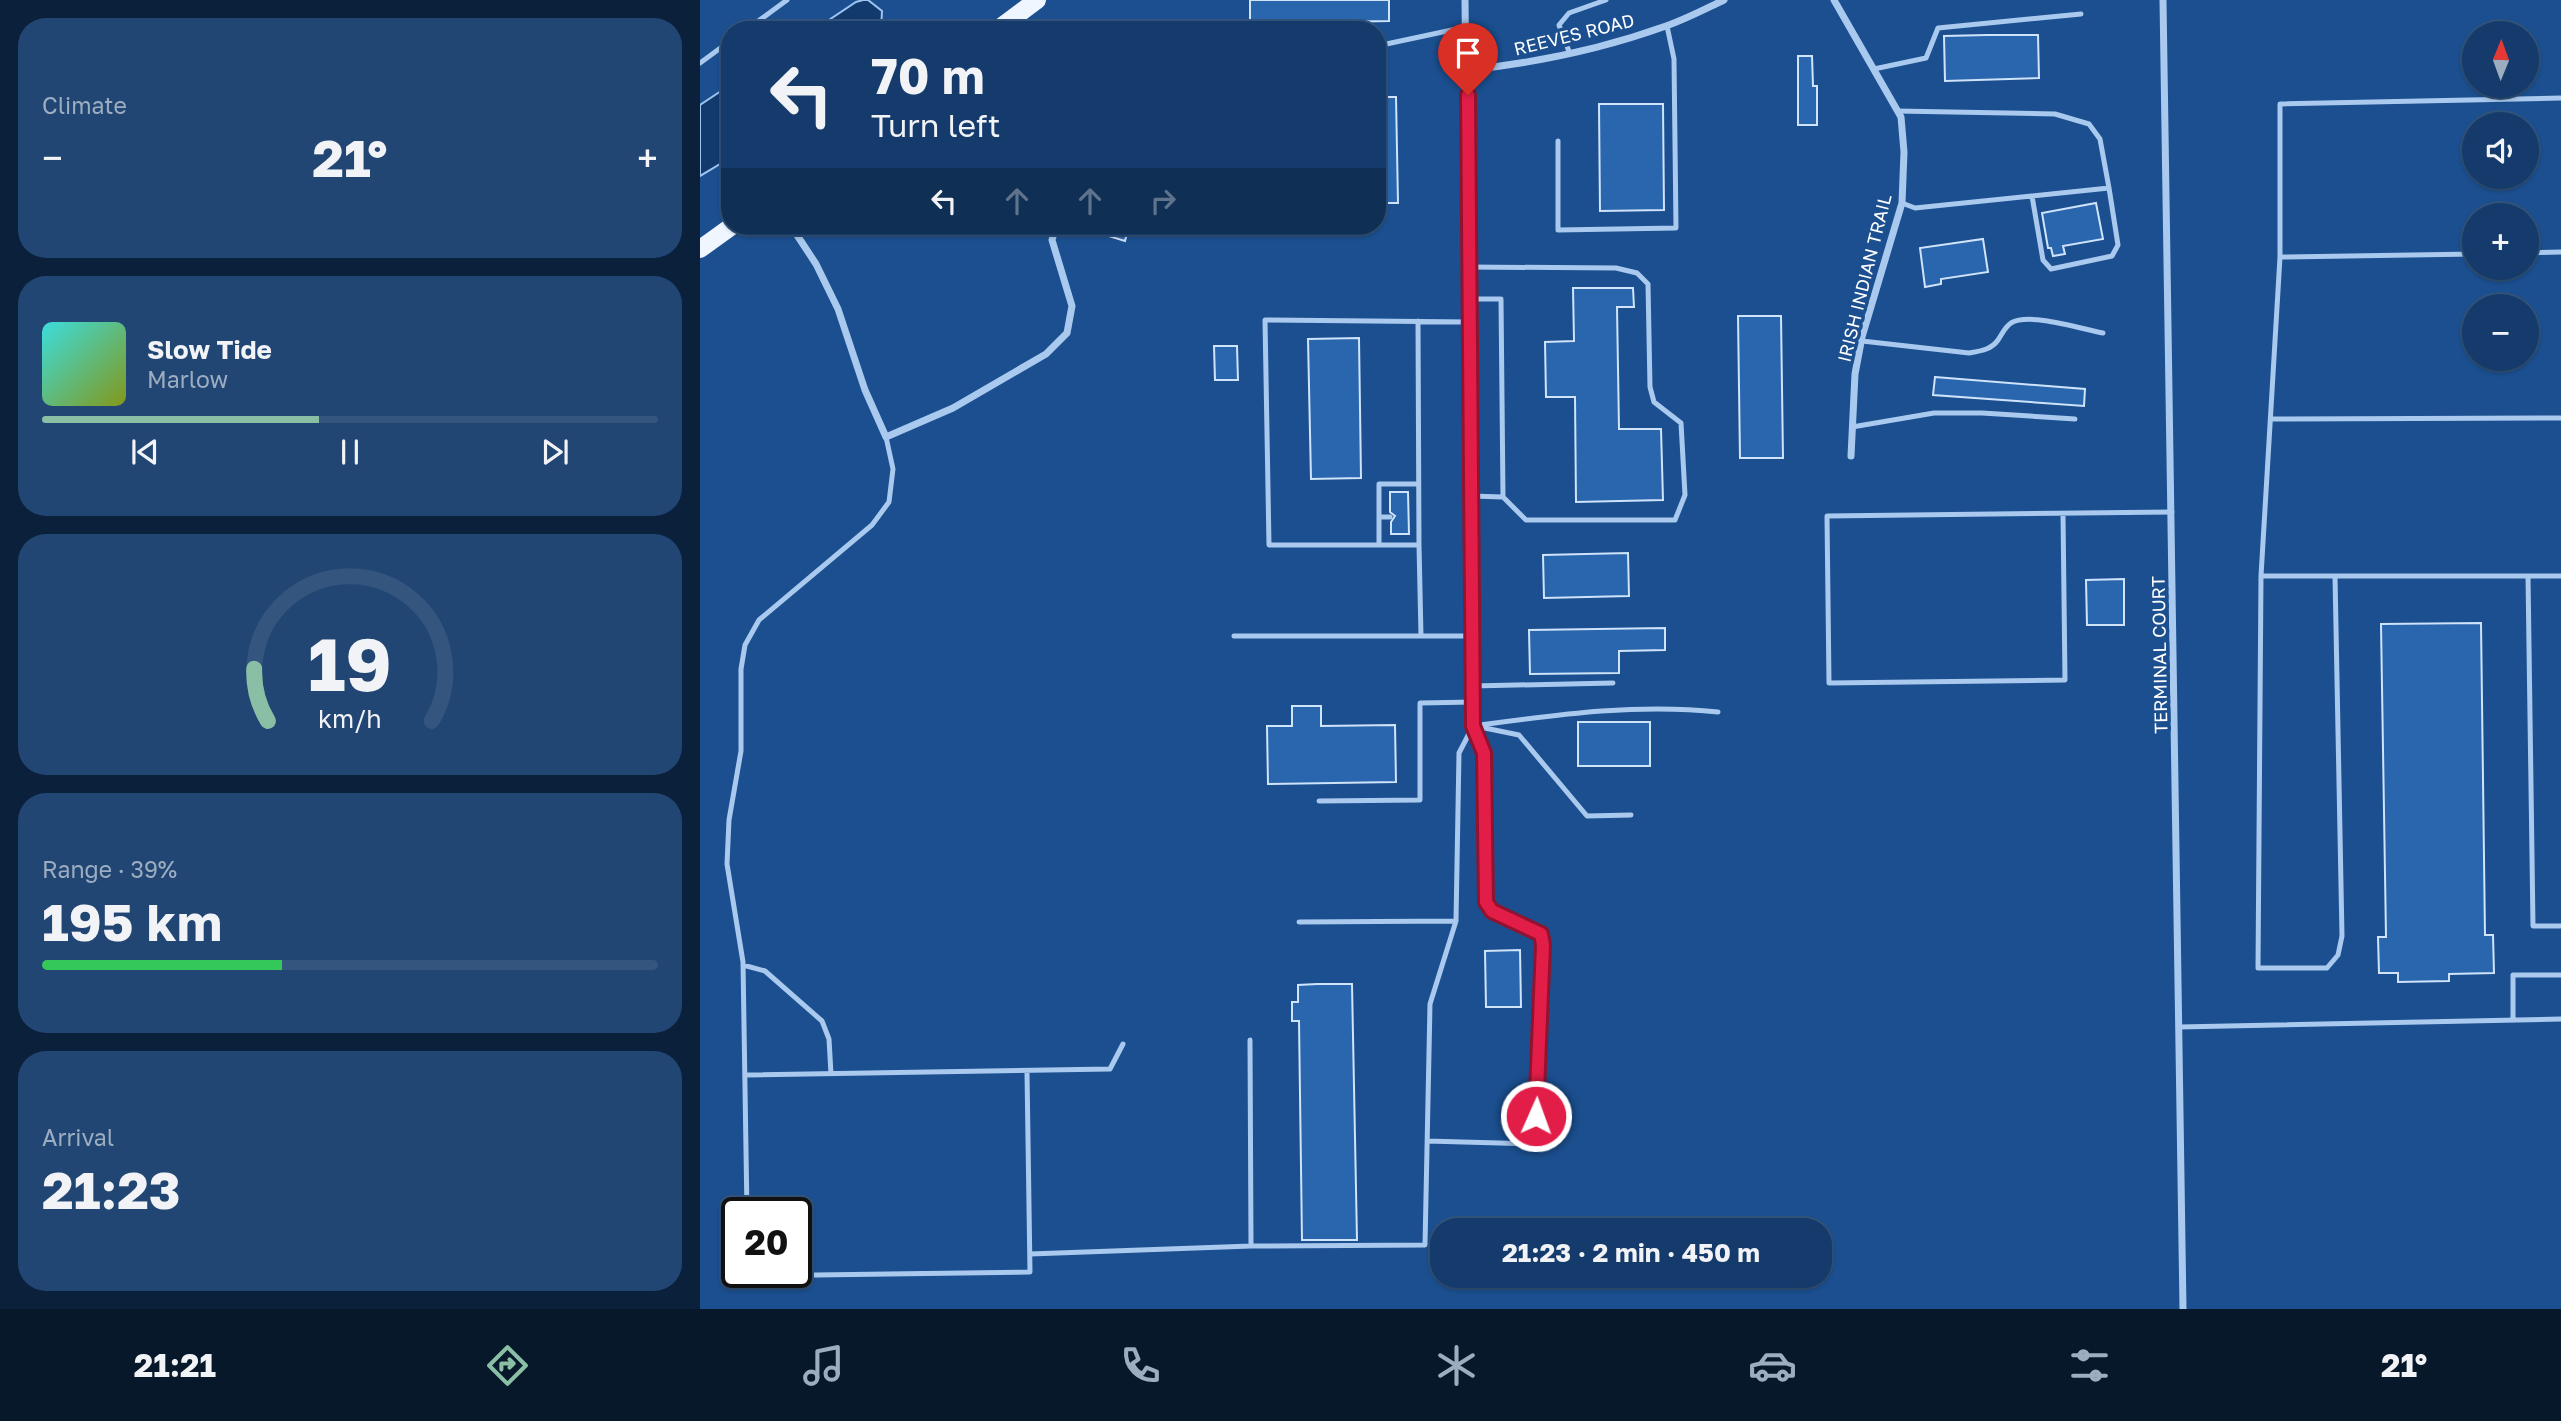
<!DOCTYPE html>
<html lang="en">
<head>
<meta charset="utf-8">
<style>
	:root { --surface:#143b6b; --page:#214673; --text:#f1f3f6; --muted:#9dadc1; --line:#33557e; --accent:#8abfa5 }
	body { margin:0; font-family:"Golos Text",sans-serif; background:var(--page); color:var(--text); height:100vh; display:flex; flex-direction:column; font-size:26px; white-space:nowrap }
	* { box-sizing:border-box; margin:0 }
	p { font-size:23px; color:var(--muted) }
	.icon { flex:none; width:38px; height:38px; fill:none; stroke:currentColor; stroke-width:2; stroke-linecap:round; stroke-linejoin:round }
	.map { position:relative; flex:1; overflow:hidden }
	.panel { display:flex; flex-direction:column; gap:18px; padding:18px; background:#0b203b; width:700px }
	.panel>* { flex:none }
	.hud { position:absolute; left:21px; top:21px; width:665px; height:214px; border-radius:28px; box-shadow:0 2px 5px #0004,0 0 0 2px var(--line); background:#143b6b; color:var(--text); overflow:hidden }
	.needle { width:46px; rotate:1deg }
	.tools { position:absolute; left:1762px; top:21px; display:grid; gap:14px }
	.tools a { display:grid; place-items:center; width:77px; height:77px; border-radius:50%; background:var(--surface); box-shadow:0 2px 5px #0004,0 0 0 2px var(--line); font-size:35px }
	.speed { position:absolute; left:21px; top:1197px; display:flex; gap:14px; font-size:35px; font-weight:700; text-align:center }
	.speed>* { display:grid; place-content:center; width:91px; height:91px; border-radius:50%; background:var(--surface); box-shadow:0 2px 5px #0004,0 0 0 2px var(--line); line-height:1 }
	.speed .limit { border:4px solid #111; border-radius:10px; background:#fff; color:#111 }
	.pin { position:absolute; display:grid; place-items:center; width:60px; height:60px; color:#fff; margin:-72px -30px; border-radius:50% 50% 50% 0; rotate:-45deg; box-shadow:0 0 7px #0007 }
	.pin .icon { rotate:45deg }
	.me { position:absolute; width:77px; margin:-38px; rotate:2deg; stroke-linejoin:round; filter:drop-shadow(0 0 5px #0008) }
	.turn { display:flex; align-items:center; gap:24px; height:147px; padding:0 35px; font-size:32px }
	.turn .icon { width:91px; height:91px; stroke-width:2.5 }
	.turn b { display:block; font-size:49px; line-height:60px }
	.lanes { display:flex; align-items:center; height:66px; padding:0 35px; background:#0003; justify-content:center; gap:35px; direction:ltr }
	.lanes .off { opacity:.35 }
	.big { font-size:52px; font-weight:700; line-height:1.1 }
	.panel .widget { flex:1; display:flex; flex-direction:column; justify-content:center; gap:10px; min-width:0; padding:0 24px; border-radius:28px; background:var(--page) }
	.panel .dial { align-items:center; gap:0 }
	.dial svg { height:182px; overflow:visible; fill:none; stroke:var(--line); stroke-width:7; stroke-linecap:round; text-anchor:middle }
	.dial text { fill:var(--text); stroke:none }
	.song { display:flex; align-items:center; gap:21px }
	.cover { width:84px; height:84px; border-radius:10px; background:linear-gradient(135deg,hsl(180 70% 55%),hsl(70 70% 35%)) }
	.played { height:7px; border-radius:4px; background:linear-gradient(90deg,var(--accent) 45%,var(--line) 45%) }
	.keys { display:flex; justify-content:space-around; direction:ltr }
	.heat { display:flex; justify-content:space-between; align-items:center; font-size:38px; direction:ltr }
	.charge { height:10px; border-radius:5px; background:linear-gradient(90deg,#34c759 39%,var(--line) 0) }
	.trip { position:absolute; left:730px; top:1218px; width:402px; height:70px; border-radius:28px; background:var(--surface); box-shadow:0 2px 5px #0004,0 0 0 2px var(--line); font-weight:700; line-height:70px; text-align:center }
	.tabs { display:flex; height:112px; justify-content:space-around; align-items:center; background:#08182b; color:var(--muted) }
	.tabs .icon { width:49px; height:49px }
	.tabs .on { color:var(--accent) }
	.tabs b { font-size:32px; color:var(--text) }
	main { display:flex; flex:1; min-height:0 }
	.map>svg:first-child { display:block }
</style>
</head>
<body>
<main>
<section class="panel">
<div class="widget"><p>Climate</p>
<div class="heat"><a>−</a><b class="big">21°</b><a>+</a></div>
</div>
<div class="widget">
<div class="song"><i class="cover"></i><div><b>Slow Tide</b><p>Marlow</p></div></div>
<div class="played"></div>
<div class="keys"><svg class="icon" aria-label="previous" viewBox="0 0 24 24"><path d="M18 5L8 12l10 7zM5 5v14"/></svg><svg class="icon" aria-label="pause" viewBox="0 0 24 24"><path d="M8 5v14M16 5v14"/></svg><svg class="icon" aria-label="next" viewBox="0 0 24 24"><path d="M6 5l10 7-10 7zM19 5v14"/></svg></div>
</div>
<div class="widget dial"><svg viewBox="0 0 100 80">
<path d="M14 69A42 42 0 1 1 86 69"/>
<path d="M14 69A42 42 0 0 1 8 46" stroke="#8abfa5"/>
<text x="50" y="56" font-size="32" font-weight="700">19</text>
<text x="50" y="72" font-size="11">km/h</text>
</svg></div>
<div class="widget"><p>Range · 39%</p><b class="big">195 km</b><div class="charge"></div></div>
<div class="widget"><p>Arrival</p><b class="big">21:23</b></div>
</section>
<div class="map">
<svg width="1861" height="1309" viewBox="0 0 1861 1309">
	<rect width="100%" height="100%" fill="#1b4f8f"/>
	<path fill="#123a6d" stroke="#9cc4f0" stroke-width="2" d="M 163,0 L 168,0 L 182,11 L 181,30 L 114,30 L 156,2 Z
		M 30,85 L 30,158 L 0,176 L 0,105 Z"/>
	<path fill="#2a66ad" stroke="#cfe3fa" stroke-width="2" d="M 550,0 L 689,0 L 689,21 L 636,22 L 636,30 L 550,30 Z
		M 1287,35 L 1338,35 L 1339,78 L 1245,81 L 1244,36 Z
		M 1098,56 L 1112,56 L 1113,86 L 1117,86 L 1117,125 L 1098,125 Z
		M 677,97 L 696,97 L 698,203 L 677,203 Z
		M 899,104 L 963,104 L 964,210 L 900,211 Z
		M 1396,203 L 1403,239 L 1363,246 L 1365,254 L 1353,256 L 1351,248 L 1348,248 L 1342,213 Z
		M 386,226 L 429,226 L 425,241 L 386,229 Z
		M 1283,239 L 1288,272 L 1241,279 L 1241,284 L 1225,287 L 1220,248 Z
		M 873,288 L 933,288 L 934,307 L 917,307 L 919,429 L 961,429 L 963,500 L 876,502 L 875,397 L 846,397 L 845,342 L 874,341 Z
		M 1038,316 L 1081,316 L 1083,458 L 1040,458 Z
		M 659,338 L 661,478 L 611,479 L 608,339 Z
		M 514,346 L 537,346 L 538,380 L 515,380 Z
		M 1235,377 L 1385,389 L 1384,406 L 1233,395 Z
		M 690,492 L 708,492 L 709,534 L 691,534 L 691,522 L 695,516 L 690,512 Z
		M 928,553 L 929,596 L 844,598 L 843,555 Z
		M 1424,579 L 1424,625 L 1387,625 L 1386,580 Z
		M 1781,623 L 1785,935 L 1793,935 L 1794,973 L 1749,974 L 1749,981 L 1698,982 L 1698,973 L 1679,973 L 1678,937 L 1686,937 L 1681,624 Z
		M 965,628 L 965,650 L 919,651 L 919,673 L 830,674 L 829,630 Z
		M 592,706 L 621,706 L 621,726 L 695,725 L 696,782 L 568,784 L 567,726 L 592,726 Z
		M 878,722 L 950,722 L 950,766 L 878,766 Z
		M 820,950 L 821,1007 L 786,1007 L 785,951 Z
		M 617,984 L 652,984 L 657,1240 L 602,1240 L 599,1021 L 592,1021 L 592,1002 L 598,1002 L 598,985 Z"/>
	<g fill="none" stroke-linecap="round" stroke-linejoin="round">
		<path stroke="#a9c9ee" stroke-width="5" d="M 46,30 L 87,0
			M 677,46 L 766,27
			M 870,54 L 859,25 L 869,13 L 906,0
			M 0,63 L 30,41
			M 1174,69 L 1226,58 L 1238,28 L 1381,14
			M 1197,111 L 1355,114 L 1389,124 L 1400,139 L 1409,188 L 1215,208 L 1202,203
			M 858,141 L 858,230 L 976,228 L 974,59 L 967,26
			M 1332,196 L 1343,260 L 1351,269 L 1412,256 L 1418,245 L 1409,188
			M 1827,253 L 1861,252
			M 1580,257 L 1580,104 L 1861,98
			M 769,267 L 916,268 L 937,273 L 948,284 L 950,387 L 954,402 L 981,423 L 985,495 L 975,520 L 826,520 L 803,497
			M 769,299 L 801,299 L 803,497 L 771,496
			M 718,321 L 719,545 L 569,545 L 565,320 L 770,322
			M 1162,341 L 1269,353 C 1280,351 1291,350 1298,340 C 1303,333 1304,328 1311,323 C 1330,312 1381,329 1403,333
			M 1571,419 L 1861,418
			M 1152,427 L 1234,413 L 1282,413 L 1375,419
			M 1363,514 L 1365,680 L 1129,683 L 1127,516 L 1472,512
			M 679,517 L 690,517
			M 679,545 L 679,484 L 718,484
			M 719,545 L 721,636
			M 1561,576 L 1861,576
			M 1635,576 L 1642,936 L 1638,955 L 1627,968 L 1558,968 L 1561,576 L 1580,257 L 1774,254
			M 1828,576 L 1833,926 L 1861,926
			M 534,636 L 772,636
			M 773,686 L 913,683
			M 773,726 C 855,715 936,703 1018,712
			M 780,727 L 819,735 L 887,816 L 931,815
			M 619,801 L 720,800 L 720,703 L 773,702
			M 599,922 L 756,921 L 759,753 L 773,726
			M 43,965 L 65,971 L 122,1021 L 129,1039 L 131,1074
			M 1813,1020 L 1813,975 L 1861,975
			M 1479,1027 L 1861,1019
			M 550,1040 L 551,1246 L 725,1245 L 730,1004 L 756,921
			M 45,1075 L 410,1069 L 423,1044
			M 727,1141 L 835,1144 L 843,945 L 841,934 L 792,911 L 786,902 L 784,753 L 773,726
			M 47,1213 L 43,962 L 27,864 L 29,820 L 41,751 L 41,669 L 45,645 L 59,620 L 172,525 L 189,502 L 193,469 L 186,437
			M 330,1254 L 551,1246
			M 48,1272 L 48,1276 L 330,1272 L 327,1072"/>
		<path stroke="#a9c9ee" stroke-width="7" d="M 765,0 L 773,726
			M 1134,0 L 1201,117 L 1204,152 L 1202,203 L 1162,337 L 1155,374 L 1151,456
			M 1463,0 L 1483,1309
			M 768,70 C 835,63 902,49 966,26 C 986,19 1005,9 1024,0
			M 91,226 L 116,264 L 138,309 L 165,390 L 186,437 L 253,408 L 346,354 L 367,333 L 372,306 L 352,240 L 356,226"/>
		<path stroke="#f0f6ff" stroke-width="18" d="M 297,30 L 337,0
			M 0,249 L 32,226"/>
	</g>
	<g fill="none" stroke-linecap="round" stroke-linejoin="round">
		<g stroke="#92132f" stroke-width="18">
			<path id="route" d="M 768,95 L 773,726 L 784,753 L 786,902 L 792,911 L 841,934 L 843,945 L 836,1116"/>
		</g>
		<use href="#route" stroke="#e11d48" stroke-width="12"/>
	</g>
	<g text-anchor="middle" dominant-baseline="central" stroke-width="7" stroke-linejoin="round" paint-order="stroke">
		<g font-size="18" fill="#fff" stroke="#1b4f8f">
			<text transform="translate(874 34) rotate(-14)">REEVES ROAD</text>
			<text transform="translate(1164 278) rotate(-76)">IRISH INDIAN TRAIL</text>
			<text transform="translate(1459 655) rotate(-91)">TERMINAL COURT</text>
		</g>
	</g>
</svg>
<div class="tools">
<a><svg class="needle" viewBox="-14 -14 28 28"><path d="M0-13l5 13h-10z" fill="#e53935"/><path d="M0 13l5-13h-10z" fill="#9dadc1"/></svg></a>
<a><svg class="icon" aria-label="sound" viewBox="0 0 24 24"><path d="M4 9h4l5-4v14l-5-4H4zM17 9q2 3 0 6"/></svg></a>
<a>+</a>
<a>−</a>
</div>
<div class="speed"><div class="limit">20</div></div>
<div class="pin" style="left:768px;top:95px;background:#d93025"><svg class="icon" aria-label="arrive" viewBox="0 0 24 24"><path d="M6 21V4h12l-3 4 3 4H6"/></svg></div>
<svg class="me" style="left:836px;top:1116px" viewBox="-20 -20 40 40"><circle r="17" fill="#e11d48" stroke="#fff" stroke-width="3"/><path d="M0-11L8 9 0 5-8 9z" fill="#fff"/></svg>
<div class="trip">21:23 · 2 min · 450 m</div>
<div class="hud">
<div class="turn"><svg class="icon" aria-label="left" viewBox="0 0 24 24"><path d="M17 20v-9H6M10 6l-5 5 5 5"/></svg><div><b>70 m</b>Turn left</div></div>
<div class="lanes"><svg class="icon" aria-label="left" viewBox="0 0 24 24"><path d="M17 20v-9H6M10 6l-5 5 5 5"/></svg><svg class="icon off" aria-label="ahead" viewBox="0 0 24 24"><path d="M12 20V5M6 11l6-6 6 6"/></svg><svg class="icon off" aria-label="ahead" viewBox="0 0 24 24"><path d="M12 20V5M6 11l6-6 6 6"/></svg><svg class="icon off" aria-label="right" viewBox="0 0 24 24"><path d="M7 20v-9h11M14 6l5 5-5 5"/></svg></div>
</div>
</div>
</main>
<nav class="tabs">
<b>21:21</b>
<svg class="icon on" aria-label="directions" viewBox="0 0 24 24"><path d="M12 3l9 9-9 9-9-9zM9 14v-3h6M13 9l2 2-2 2"/></svg>
<svg class="icon" aria-label="music" viewBox="0 0 24 24"><path d="M9 18V5l10-2v13"/><circle cx="6" cy="18" r="3"/><circle cx="16" cy="16" r="3"/></svg>
<svg class="icon" aria-label="phone" viewBox="0 0 24 24"><path d="M5 4h4l2 5-3 2q2 4 5 5l2-3 5 2v4C11 20 4 13 5 4z"/></svg>
<svg class="icon" aria-label="climate" viewBox="0 0 24 24"><path d="M12 3v18M4 7l16 10M4 17L20 7"/></svg>
<svg class="icon" aria-label="car" viewBox="0 0 24 24"><path d="M5 17H2v-5l4-1 3-4h7l3 4 3 1v5h-3M9 17h6M6 11h13"/><circle cx="7" cy="17" r="2"/><circle cx="17" cy="17" r="2"/></svg>
<svg class="icon" aria-label="filters" viewBox="0 0 24 24"><path d="M4 7h16M4 17h16"/><circle cx="9" cy="7" r="2"/><circle cx="15" cy="17" r="2"/></svg>
<b>21°</b>
</nav>
</body>
</html>
